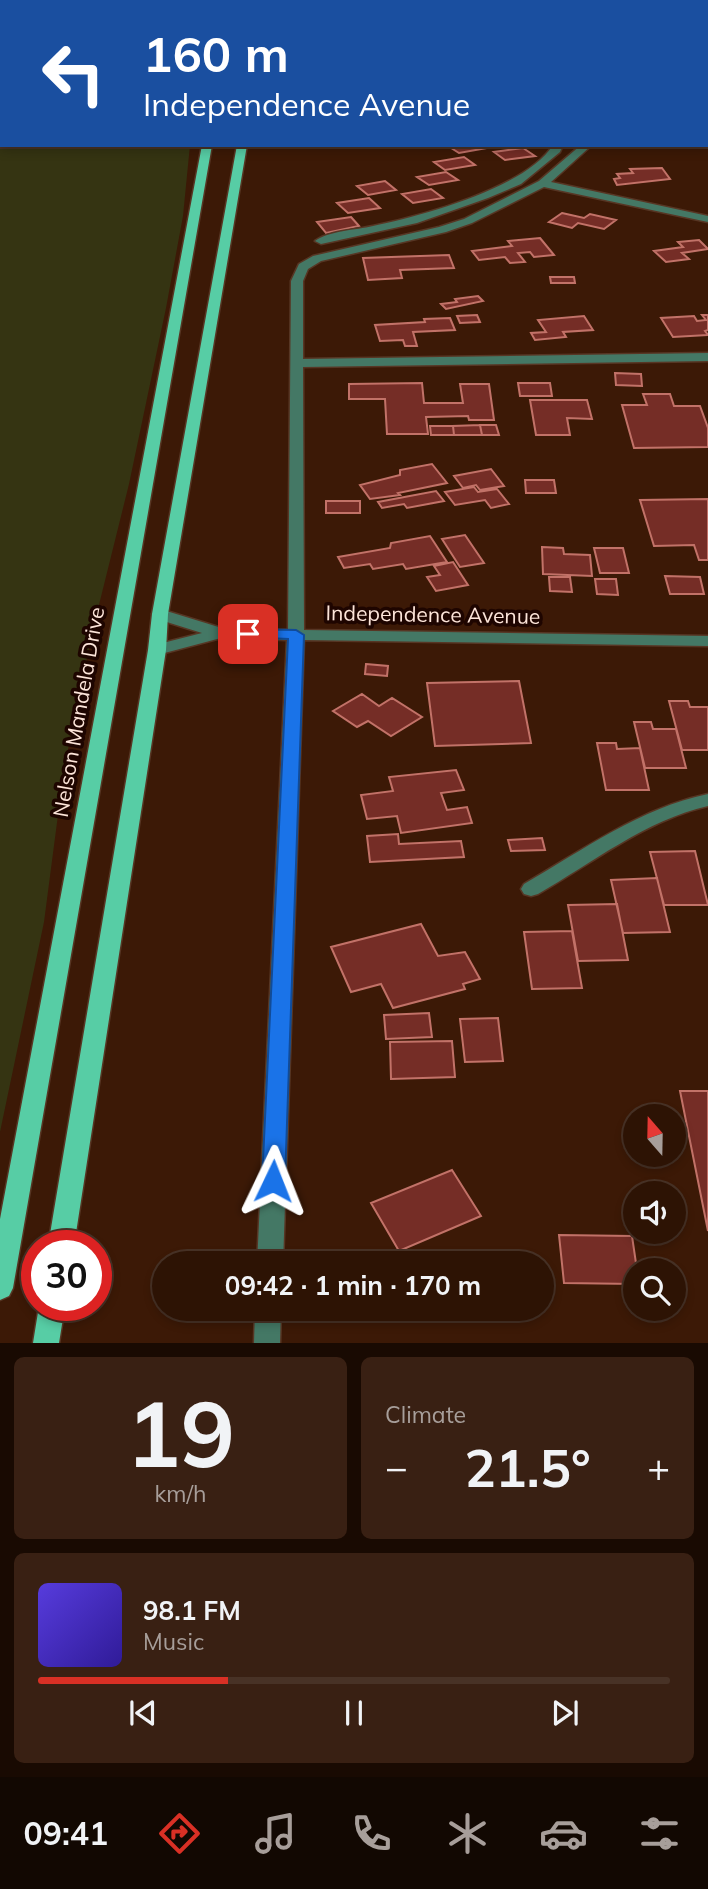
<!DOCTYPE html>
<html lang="en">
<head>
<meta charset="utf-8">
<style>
	:root { --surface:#2d1304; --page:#392013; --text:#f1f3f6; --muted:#a79e9a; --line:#483226; --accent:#d93025 }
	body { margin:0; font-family:Mulish,sans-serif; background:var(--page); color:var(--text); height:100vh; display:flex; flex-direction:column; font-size:26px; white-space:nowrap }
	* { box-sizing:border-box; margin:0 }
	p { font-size:23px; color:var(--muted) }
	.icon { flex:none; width:38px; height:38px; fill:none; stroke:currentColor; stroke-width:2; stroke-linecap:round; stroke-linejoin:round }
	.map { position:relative; height:1343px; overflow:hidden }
	.sheet { display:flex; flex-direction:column; gap:14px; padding:14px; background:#190a02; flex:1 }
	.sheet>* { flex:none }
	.hud { position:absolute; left:0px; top:0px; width:709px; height:147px; box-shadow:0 4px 10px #0003,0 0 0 2px var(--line); background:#1a4fa0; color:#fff; overflow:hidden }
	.needle { width:46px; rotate:340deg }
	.tools { position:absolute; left:623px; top:1104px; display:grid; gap:14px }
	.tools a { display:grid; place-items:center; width:63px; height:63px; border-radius:50%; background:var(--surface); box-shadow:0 4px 10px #0003,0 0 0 2px var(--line); font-size:35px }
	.speed { position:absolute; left:21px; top:1230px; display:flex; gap:14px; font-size:35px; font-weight:700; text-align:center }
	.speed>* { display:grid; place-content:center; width:91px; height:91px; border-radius:50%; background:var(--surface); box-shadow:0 4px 10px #0003,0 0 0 2px var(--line); line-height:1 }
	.speed .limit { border:10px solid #d22; background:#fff; color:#111 }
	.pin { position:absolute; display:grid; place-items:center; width:60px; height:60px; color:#fff; margin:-30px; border-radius:14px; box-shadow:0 4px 10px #0006 }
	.me { position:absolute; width:77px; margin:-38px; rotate:2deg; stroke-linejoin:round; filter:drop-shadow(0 0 5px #0008) }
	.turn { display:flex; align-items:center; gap:24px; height:147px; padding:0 28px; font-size:32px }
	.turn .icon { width:91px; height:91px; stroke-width:2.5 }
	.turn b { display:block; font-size:49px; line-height:60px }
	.big { font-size:52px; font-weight:700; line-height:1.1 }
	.sheet .card { flex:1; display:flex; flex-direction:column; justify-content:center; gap:10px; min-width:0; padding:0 24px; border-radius:10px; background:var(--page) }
	.sheet .dial { align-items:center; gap:0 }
	.dial b { font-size:91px; line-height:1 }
	.song { display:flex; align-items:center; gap:21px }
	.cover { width:84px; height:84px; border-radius:10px; background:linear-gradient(135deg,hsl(250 70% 55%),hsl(250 70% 35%)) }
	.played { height:7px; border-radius:4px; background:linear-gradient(90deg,var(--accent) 30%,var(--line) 30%) }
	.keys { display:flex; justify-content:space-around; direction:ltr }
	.heat { display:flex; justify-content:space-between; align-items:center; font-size:38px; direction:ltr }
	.sheet .tiles { flex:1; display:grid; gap:14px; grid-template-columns:1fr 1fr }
	.card:last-child { grid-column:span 2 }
	.trip { position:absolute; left:152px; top:1251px; width:402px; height:70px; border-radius:35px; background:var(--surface); box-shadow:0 4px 10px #0003,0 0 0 2px var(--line); font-weight:700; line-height:70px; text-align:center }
	.menu { display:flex; height:112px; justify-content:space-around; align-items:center; background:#120802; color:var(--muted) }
	.menu .icon { width:49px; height:49px }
	.menu .on { color:var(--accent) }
	.menu b { font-size:32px; color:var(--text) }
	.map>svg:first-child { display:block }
</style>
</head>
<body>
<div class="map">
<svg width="708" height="1343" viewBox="0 0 708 1343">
	<rect width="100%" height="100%" fill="#3c1906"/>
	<path fill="#353412" d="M 0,97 L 2,145 L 190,145 L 183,216 L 166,308 L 129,484 L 93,629 L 64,769 L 44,922 L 0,1132 Z"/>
	<path fill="#752d26" stroke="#c27268" stroke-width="2" d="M 482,145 L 487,148 L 459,153 L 448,146 Z
		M 523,148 L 535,156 L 505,160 L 494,152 Z
		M 464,157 L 475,165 L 445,170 L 434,162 Z
		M 662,168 L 670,179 L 617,185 L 614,179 L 620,178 L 617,174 L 633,173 L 630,169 Z
		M 446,172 L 458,180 L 429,185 L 417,177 Z
		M 385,181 L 396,190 L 368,195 L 357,186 Z
		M 431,189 L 443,198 L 413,203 L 402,194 Z
		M 369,198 L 380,208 L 348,213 L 337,203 Z
		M 562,213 L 584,218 L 590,214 L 616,220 L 604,229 L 578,223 L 572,228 L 549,222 Z
		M 351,217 L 359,226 L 326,233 L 317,222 Z
		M 540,238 L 554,255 L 534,257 L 530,252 L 518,253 L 525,262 L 510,263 L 505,257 L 479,260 L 472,251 L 512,246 L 508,241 Z
		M 699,240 L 708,249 L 682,253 L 689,259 L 666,262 L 654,251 L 683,247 L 678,242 Z
		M 449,255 L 454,268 L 400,270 L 402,278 L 368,280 L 363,258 Z
		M 550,277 L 574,277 L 575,283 L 551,283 Z
		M 478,296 L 483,301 L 446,309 L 441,304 L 457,302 L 455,299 Z
		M 477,315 L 480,322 L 460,323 L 457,316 Z
		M 702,315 L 708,315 L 708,330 L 705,331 L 708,335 L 673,337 L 661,318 L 694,316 L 697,321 L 706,320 Z
		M 584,316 L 593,330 L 563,332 L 566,337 L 535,340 L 531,333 L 546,332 L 538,320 Z
		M 450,318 L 455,330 L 413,332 L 417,346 L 405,346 L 403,340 L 380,341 L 375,325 L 425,322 L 424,319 Z
		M 615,373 L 641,374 L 642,386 L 616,385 Z
		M 422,383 L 424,403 L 463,403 L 460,384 L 489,384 L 494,420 L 469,420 L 468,416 L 426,417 L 428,434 L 387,434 L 385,399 L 349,399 L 349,384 Z
		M 518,383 L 550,383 L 552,396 L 520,396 Z
		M 643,394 L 670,394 L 674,406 L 700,406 L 708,428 L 708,447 L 634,448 L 622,405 L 647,405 Z
		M 530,400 L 587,400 L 592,419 L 567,418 L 570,435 L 536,435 Z
		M 480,425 L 482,435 L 454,435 L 453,426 Z
		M 480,425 L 496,425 L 499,435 L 482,435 Z
		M 430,426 L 453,426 L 454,435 L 431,435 Z
		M 432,464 L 447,483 L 398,493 L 400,495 L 370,499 L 360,485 L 400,475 L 400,470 Z
		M 491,469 L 504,486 L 480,490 L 476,485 L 463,488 L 454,476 Z
		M 525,480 L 554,480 L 556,493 L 526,493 Z
		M 474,487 L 478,492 L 497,489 L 509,504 L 491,508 L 485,500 L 455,505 L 445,492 Z
		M 436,491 L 444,501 L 407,508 L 404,504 L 382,508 L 378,502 Z
		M 708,499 L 708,560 L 699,560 L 694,545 L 654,546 L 640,500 Z
		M 326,501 L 360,501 L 360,513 L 326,513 Z
		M 465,535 L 484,563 L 460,567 L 442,539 Z
		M 430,536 L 447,562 L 406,569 L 403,564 L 373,569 L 370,564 L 344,568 L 338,557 L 390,548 L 391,543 Z
		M 542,547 L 563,548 L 564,554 L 590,555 L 592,576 L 543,574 Z
		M 594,548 L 623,548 L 629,573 L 600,573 Z
		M 453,562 L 468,585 L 436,591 L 427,577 L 440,575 L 434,566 Z
		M 665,576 L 700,577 L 704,594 L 670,594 Z
		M 549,577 L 570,577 L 572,592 L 550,591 Z
		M 595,579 L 616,579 L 618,595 L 597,594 Z
		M 366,664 L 388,666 L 387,676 L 365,674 Z
		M 519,681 L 531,743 L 435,746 L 427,683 Z
		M 362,694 L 379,706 L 392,698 L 422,717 L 391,736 L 368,721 L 357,727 L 333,711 Z
		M 669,701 L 688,701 L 690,707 L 708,707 L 708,750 L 682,750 Z
		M 634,722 L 651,722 L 653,729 L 676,729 L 686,768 L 645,768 Z
		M 597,743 L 616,743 L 617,749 L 640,748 L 649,790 L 606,790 Z
		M 456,770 L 464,790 L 441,793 L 447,810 L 467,807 L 472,823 L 401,833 L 397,816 L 367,819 L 361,795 L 393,791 L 389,777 Z
		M 398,834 L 399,844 L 461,841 L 464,857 L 370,862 L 367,836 Z
		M 542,838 L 545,850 L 511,851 L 508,840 Z
		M 695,851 L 708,905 L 664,905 L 650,852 Z
		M 657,878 L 670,932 L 623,933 L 611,880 Z
		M 617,904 L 628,960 L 578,961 L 568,905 Z
		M 421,924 L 438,956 L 465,952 L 480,979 L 463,984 L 465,989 L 393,1008 L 381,984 L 351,992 L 331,947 Z
		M 572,931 L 582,988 L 532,989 L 524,932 Z
		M 429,1013 L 432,1037 L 386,1039 L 384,1015 Z
		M 498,1018 L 503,1061 L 465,1062 L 460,1019 Z
		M 452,1041 L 455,1077 L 391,1079 L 390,1042 Z
		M 680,1091 L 708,1091 L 708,1231 Z
		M 452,1170 L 481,1216 L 399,1251 L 371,1203 Z
		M 559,1235 L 632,1236 L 637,1270 L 635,1284 L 564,1283 Z"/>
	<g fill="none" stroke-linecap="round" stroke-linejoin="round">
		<g stroke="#573624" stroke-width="3">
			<path id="minor" d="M 595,0 L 618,0 L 593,2 Z
				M 553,145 L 563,145 L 560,152 L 521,184 L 488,198 L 417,223 L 321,244 L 315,241 C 328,231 356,230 373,226 C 421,216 526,188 553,145 Z
				M 581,145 L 592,145 L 551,182 L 708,216 L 708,222 L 544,187 L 472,223 L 446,232 L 321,261 L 308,269 L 303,281 L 303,359 L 708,353 L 708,361 L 303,367 L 304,630 L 708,636 L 708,646 L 304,640 L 283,1264 L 257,1264 L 287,640 L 221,638 L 157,655 L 151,654 L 148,650 L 151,646 L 202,633 L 154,618 L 152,614 L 160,609 L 225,629 L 288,630 L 291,281 L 299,264 L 313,256 L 439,227 L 464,219 L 539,181 Z
				M 708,794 L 708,806 C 646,820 592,863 538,894 L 531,896 L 524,894 L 521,889 L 524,884 C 583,850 640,808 708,794 Z
				M 255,1309 L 281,1309 L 280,1343 L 254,1343 Z"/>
		</g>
		<g stroke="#573624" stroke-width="3">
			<path id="major" d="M 237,0 L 245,0 L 245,2 L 237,2 Z
				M 260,0 L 268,0 L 268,2 L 260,2 Z
				M 707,23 L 708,23 L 708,29 L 707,29 Z
				M 0,80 L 2,80 L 2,86 L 0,86 Z
				M 202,145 L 212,145 L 13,1288 L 9,1296 L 0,1300 L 0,1219 Z
				M 237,145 L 247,145 L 168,614 L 166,650 L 74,1246 L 48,1246 L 148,650 L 152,614 Z
				M 39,1306 L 65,1306 L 59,1343 L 33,1343 Z"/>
		</g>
		<use href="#minor" fill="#447865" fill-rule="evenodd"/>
		<use href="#major" fill="#57cda5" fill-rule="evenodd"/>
	</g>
	<path fill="#1a73e8" stroke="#114b97" stroke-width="2" d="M 248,629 L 296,630 L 304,635 L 285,1181 L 281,1188 L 273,1191 L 265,1188 L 262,1181 L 288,639 L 243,637 L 241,634 L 243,631 Z"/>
	<g text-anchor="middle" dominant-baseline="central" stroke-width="7" stroke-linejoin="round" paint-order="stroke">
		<g font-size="21" fill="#fde5d9" stroke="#1e0500">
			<text transform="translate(433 614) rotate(1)">Independence Avenue</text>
			<text transform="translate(78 712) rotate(-80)">Nelson Mandela Drive</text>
		</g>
	</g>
</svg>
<div class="tools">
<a><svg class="needle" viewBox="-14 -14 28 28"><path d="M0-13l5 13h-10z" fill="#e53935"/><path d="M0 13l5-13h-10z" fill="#a79e9a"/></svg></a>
<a><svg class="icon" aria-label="sound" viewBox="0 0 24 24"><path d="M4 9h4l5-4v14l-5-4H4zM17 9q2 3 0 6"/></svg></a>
<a><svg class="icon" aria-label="search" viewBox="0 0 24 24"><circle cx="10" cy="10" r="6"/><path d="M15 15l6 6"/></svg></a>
</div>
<div class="speed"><div class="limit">30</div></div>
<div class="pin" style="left:248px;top:634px;background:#d93025"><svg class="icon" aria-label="arrive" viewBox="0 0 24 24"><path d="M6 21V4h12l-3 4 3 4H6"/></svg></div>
<svg class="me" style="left:273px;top:1181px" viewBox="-20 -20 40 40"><path d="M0-17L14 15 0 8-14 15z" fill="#1a73e8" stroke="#fff" stroke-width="4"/></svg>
<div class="trip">09:42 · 1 min · 170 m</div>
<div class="hud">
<div class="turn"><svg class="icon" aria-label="left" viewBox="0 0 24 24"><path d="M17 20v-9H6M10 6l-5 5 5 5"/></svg><div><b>160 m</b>Independence Avenue</div></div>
</div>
</div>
<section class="sheet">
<div class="tiles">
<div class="card dial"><b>19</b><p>km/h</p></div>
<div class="card"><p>Climate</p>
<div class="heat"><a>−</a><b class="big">21.5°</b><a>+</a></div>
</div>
<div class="card">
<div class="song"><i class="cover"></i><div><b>98.1 FM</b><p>Music</p></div></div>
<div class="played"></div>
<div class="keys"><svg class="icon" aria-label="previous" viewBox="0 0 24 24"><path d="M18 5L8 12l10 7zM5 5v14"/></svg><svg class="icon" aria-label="pause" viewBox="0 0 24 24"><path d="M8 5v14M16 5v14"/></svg><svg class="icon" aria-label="next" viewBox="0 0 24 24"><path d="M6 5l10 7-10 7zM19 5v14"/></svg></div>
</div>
</div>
</section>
<nav class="menu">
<b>09:41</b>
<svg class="icon on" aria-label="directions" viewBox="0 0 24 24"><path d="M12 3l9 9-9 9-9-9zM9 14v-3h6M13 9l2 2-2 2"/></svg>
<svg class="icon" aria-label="music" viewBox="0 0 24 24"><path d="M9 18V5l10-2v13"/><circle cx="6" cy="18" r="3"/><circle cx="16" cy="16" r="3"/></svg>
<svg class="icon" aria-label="phone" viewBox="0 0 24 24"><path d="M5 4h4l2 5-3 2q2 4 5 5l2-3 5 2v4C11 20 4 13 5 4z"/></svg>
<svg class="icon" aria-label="climate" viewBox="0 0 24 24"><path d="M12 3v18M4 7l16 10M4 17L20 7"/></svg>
<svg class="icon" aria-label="car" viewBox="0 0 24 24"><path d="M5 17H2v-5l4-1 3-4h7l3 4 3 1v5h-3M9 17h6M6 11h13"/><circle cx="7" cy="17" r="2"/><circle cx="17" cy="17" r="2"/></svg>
<svg class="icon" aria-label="filters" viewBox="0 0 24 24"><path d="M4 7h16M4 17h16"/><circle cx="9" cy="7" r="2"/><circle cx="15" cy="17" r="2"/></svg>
</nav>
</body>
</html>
